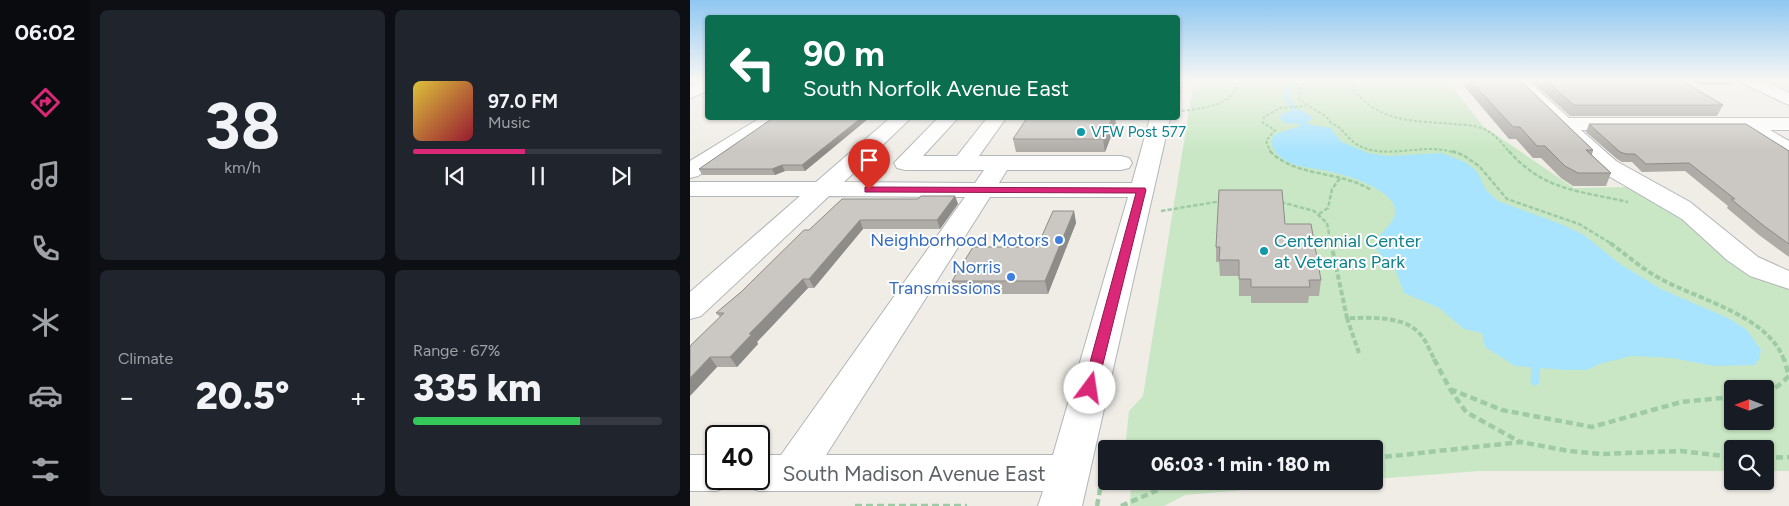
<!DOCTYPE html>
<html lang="en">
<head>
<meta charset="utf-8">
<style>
	:root { --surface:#171b24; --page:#20242c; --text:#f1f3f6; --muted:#9ea1a6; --line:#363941; --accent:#db2777 }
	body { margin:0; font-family:Figtree,sans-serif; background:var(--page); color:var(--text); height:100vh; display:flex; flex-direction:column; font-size:19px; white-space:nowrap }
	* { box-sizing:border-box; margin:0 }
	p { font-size:16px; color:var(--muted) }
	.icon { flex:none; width:28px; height:28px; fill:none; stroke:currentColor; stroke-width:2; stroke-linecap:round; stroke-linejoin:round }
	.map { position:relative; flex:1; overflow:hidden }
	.panel { display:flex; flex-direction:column; gap:10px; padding:10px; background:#0d0f14; width:600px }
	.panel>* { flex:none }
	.top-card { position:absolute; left:15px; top:15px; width:475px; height:105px; border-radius:5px; box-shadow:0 1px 4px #0004; background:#0b6e4f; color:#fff; overflow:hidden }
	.needle { width:32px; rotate:270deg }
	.tools { position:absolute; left:1034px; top:380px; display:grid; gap:10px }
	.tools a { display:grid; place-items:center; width:50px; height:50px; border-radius:5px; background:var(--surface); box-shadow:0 1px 4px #0004; font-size:25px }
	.speed { position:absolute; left:15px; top:425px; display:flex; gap:10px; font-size:25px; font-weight:700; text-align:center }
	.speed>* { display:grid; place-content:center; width:65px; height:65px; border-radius:50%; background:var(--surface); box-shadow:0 1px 4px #0004; line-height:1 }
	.speed .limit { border:2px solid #111; border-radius:8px; background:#fff; color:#111 }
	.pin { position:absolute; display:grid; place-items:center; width:42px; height:42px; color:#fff; margin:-51px -21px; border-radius:50% 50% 50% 0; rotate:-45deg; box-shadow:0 0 5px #0007 }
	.pin .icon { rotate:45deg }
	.me { position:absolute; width:55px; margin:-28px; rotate:14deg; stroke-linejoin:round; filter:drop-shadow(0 0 4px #0008) }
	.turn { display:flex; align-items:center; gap:18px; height:105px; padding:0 15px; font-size:22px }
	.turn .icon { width:65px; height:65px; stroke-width:2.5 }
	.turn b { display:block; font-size:35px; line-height:42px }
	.big { font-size:38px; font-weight:800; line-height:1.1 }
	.panel .tile { flex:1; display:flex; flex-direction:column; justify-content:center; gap:8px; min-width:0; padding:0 18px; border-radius:8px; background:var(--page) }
	.panel .dial { align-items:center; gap:0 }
	.dial b { font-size:65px; line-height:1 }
	.song { display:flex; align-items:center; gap:15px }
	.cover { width:60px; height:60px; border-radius:8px; background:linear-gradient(135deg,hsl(50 70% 55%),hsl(350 70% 35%)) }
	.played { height:5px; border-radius:2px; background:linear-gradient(90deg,var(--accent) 45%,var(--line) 45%) }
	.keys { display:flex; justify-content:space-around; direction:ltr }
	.heat { display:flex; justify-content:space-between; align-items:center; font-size:28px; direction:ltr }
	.charge { height:8px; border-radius:4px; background:linear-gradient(90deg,#34c759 67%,var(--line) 0) }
	.panel .tiles { flex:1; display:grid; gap:10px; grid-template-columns:repeat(2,1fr) }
	.trip { position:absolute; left:408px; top:440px; width:285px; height:50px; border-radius:5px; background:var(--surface); box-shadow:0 1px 4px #0004; font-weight:800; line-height:50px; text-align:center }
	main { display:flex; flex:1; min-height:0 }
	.tabs { display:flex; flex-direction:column; width:90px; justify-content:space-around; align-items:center; background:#090b0e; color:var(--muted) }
	.tabs .icon { width:35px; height:35px }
	.tabs .active { color:var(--accent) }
	.tabs b { font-size:22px; color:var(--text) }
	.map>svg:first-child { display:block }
</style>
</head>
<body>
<main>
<nav class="tabs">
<b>06:02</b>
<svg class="icon active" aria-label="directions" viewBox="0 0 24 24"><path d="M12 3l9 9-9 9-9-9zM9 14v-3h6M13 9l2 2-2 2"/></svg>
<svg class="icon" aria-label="music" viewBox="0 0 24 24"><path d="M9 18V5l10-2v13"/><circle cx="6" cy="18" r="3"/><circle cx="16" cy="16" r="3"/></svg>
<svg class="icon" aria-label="phone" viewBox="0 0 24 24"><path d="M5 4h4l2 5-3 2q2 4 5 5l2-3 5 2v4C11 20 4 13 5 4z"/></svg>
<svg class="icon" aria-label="climate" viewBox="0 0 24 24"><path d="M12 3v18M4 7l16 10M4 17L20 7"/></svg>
<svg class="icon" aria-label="car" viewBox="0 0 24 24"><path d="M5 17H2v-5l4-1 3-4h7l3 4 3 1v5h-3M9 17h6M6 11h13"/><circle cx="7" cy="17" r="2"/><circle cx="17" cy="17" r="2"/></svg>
<svg class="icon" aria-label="filters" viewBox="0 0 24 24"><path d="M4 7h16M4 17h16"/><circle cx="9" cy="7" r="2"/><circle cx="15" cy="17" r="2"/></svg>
</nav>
<section class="panel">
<div class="tiles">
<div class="tile dial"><b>38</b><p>km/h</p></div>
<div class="tile">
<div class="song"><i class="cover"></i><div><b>97.0 FM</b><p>Music</p></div></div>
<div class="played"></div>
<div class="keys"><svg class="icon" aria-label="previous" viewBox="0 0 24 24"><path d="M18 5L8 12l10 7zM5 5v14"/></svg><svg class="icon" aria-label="pause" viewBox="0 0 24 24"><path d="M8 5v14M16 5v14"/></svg><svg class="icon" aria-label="next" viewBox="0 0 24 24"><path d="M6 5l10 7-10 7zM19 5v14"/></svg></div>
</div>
<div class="tile"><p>Climate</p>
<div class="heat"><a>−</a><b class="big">20.5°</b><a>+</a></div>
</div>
<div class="tile"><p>Range · 67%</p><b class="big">335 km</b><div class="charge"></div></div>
</div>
</section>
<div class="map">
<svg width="1099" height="506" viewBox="0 0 1099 506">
	<rect width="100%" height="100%" fill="#f0ede7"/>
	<path fill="#c9e7c4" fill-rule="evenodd" d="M 504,80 L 757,80 L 793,126 L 884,188 L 940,187 L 983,212 L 1039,262 L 1064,277 L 1099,290 L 1099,471 L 1075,471 L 1075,449 L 1042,449 L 1042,471 L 790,471 L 684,479 L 684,449 L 435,449 L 439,411 L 453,396 ZM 1042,389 L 1075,389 L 1075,421 L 1042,421 Z
		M 441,481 L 662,481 L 495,495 L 474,506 L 440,506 Z"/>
	<path fill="#a9e4fe" d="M 609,109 L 623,117 L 617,124 L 641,128 L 650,141 L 678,153 L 697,156 L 752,153 L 777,163 L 787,172 L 796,190 L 808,201 L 871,224 L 894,235 L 930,264 L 971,289 L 1040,319 L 1057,330 L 1071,350 L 1069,359 L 1065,365 L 1024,366 L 982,358 L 942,356 L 909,364 L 897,370 L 876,370 L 825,366 L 795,347 L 792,333 L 774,329 L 749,308 L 714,293 C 710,284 708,273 702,265 C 697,259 685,252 686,244 C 687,230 726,215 690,191 C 675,181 658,176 641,172 C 618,166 588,169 581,141 L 585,134 L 610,126 L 609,124 L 594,123 L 589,117 L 595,112 Z"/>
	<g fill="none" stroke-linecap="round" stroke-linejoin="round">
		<path stroke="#a9e4fe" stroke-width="5" d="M 604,110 L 596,96 L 602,83 L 607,80"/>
		<path stroke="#a9e4fe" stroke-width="9" d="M 845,381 L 846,367"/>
		<g stroke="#b2b5b9" stroke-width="2">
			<path id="minor" d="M 12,80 L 18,80 L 18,91 L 0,98 L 0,86 Z
				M 819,80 L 837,80 L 879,118 L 1099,118 L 1099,130 L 1080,130 L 1099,141 L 1099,156 L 1092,154 L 1052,130 L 891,130 L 926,161 L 1000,202 L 1068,257 L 1099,271 L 1099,289 L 1060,276 L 1037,260 L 992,219 L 910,171 Z
				M 1052,80 L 1073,80 L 1099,93 L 1099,105 L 1054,84 Z
				M 70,118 L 92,118 L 8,176 L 0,178 L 0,161 Z
				M 200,118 L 221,118 L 154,182 L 285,183 L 294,170 L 215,170 L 207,168 L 204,163 L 248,118 L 268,118 L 233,156 L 267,156 L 297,118 L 316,118 L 289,156 L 431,156 L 439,158 L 442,163 L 439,168 L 431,170 L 317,170 L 309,183 L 442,183 L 460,118 L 480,118 L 392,506 L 348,506 L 353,491 L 69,491 L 54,486 L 51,479 L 69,479 L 69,455 L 91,455 L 275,197 L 139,196 L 11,316 L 0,319 L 0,292 L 110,196 L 0,196 L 0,182 L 126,182 ZM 300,197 L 438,197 L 363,455 L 136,455 Z
				M 0,455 L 26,455 L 26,479 L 44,479 L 41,486 L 26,491 L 0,491 Z"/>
		</g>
		<path stroke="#9ecba5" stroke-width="2" stroke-dasharray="3 2" stroke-linecap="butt" d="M 617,80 L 610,85 L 609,98 C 619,109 636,113 641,123 C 658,130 656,144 681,150 C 709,156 738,143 765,153
			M 664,80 L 662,86 C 685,123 726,121 765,124 C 773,125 783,125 791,128 C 803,132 812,143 820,153
			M 488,104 L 493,80
			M 492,111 C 513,108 546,106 548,80
			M 581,153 L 576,141 L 585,130 L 573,123 L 574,117 L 590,108 L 616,106"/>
		<path stroke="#9ecba5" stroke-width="2.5" stroke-dasharray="4.5 2" stroke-linecap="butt" d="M 580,151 C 606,178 650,170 681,190
			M 762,151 L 773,155 L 789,166 L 817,199 L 889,224 L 922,244
			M 819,151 C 853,191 891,191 938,202
			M 591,202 L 624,211 L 637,223 L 641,244
			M 471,211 L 532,201
			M 629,214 L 638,208 L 642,189 L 651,177"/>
		<path stroke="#9ecba5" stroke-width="4" stroke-dasharray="5.5 2.5" stroke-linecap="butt" d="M 641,243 L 657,318
			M 920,243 C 937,255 952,269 971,279 C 1007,299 1079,316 1094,360
			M 669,353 L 657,318 C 681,318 715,315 731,335 C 737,342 740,352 745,360"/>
		<path stroke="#9ecba5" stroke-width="4.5" stroke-dasharray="7 4" stroke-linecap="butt" d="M 744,359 L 760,389 L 776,412 L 830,442
			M 760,389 L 812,410 L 902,427 L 991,402 L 1042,397
			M 1075,392 L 1088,386 L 1099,376 L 1094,359
			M 684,458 L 831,442 L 879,451 L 911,454 L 991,451 L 1042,457
			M 1075,458 L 1099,457
			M 165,506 L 277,506
			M 407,506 L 411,484
			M 431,506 L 489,481"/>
		<use href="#minor" fill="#fff" fill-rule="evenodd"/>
	</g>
	<path fill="#afaca8" d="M 773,80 L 830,80 L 903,150 L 902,155 L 921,173 L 916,186 L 883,186 L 871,178 L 851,158 L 843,158 L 826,139 L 819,139 L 774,86 L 775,82 Z
		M 840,80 L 991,80 L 1033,105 L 1027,116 L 880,116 Z
		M 1001,80 L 1043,80 L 1040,85 L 1010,85 Z
		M 179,118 L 115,171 L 95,171 L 85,175 L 12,175 L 9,169 Z
		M 426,124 L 415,152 L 326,152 L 323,139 Z
		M 899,124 L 1099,151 L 1099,257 L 1069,235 L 1037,208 L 1038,206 L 995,171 L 952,172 L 942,162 L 932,162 L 927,159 L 896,132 Z
		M 265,196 L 268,204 L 250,229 L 173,229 L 124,288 L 118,288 L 67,342 L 68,344 L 47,367 L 27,367 L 0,396 L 30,317 L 26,313 L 51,292 L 119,230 L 228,199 Z
		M 384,211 L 386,223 L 358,294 L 267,294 L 262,281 L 347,247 Z
		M 595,224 L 631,280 L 629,296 L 619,296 L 618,303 L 561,303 L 561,296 L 549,296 L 549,276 L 530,276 L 529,262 L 526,262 L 526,247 Z"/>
	<path fill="#8e8c88" d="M 171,118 L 179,118 L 115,171 L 112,165 Z
		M 422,118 L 425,118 L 426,124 L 415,152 L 413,139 Z
		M 92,165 L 95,171 L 85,175 L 82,169 Z
		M 265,196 L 268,204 L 250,229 L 247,220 Z
		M 384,211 L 386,223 L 358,294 L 355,281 Z
		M 170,220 L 173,229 L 124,288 L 119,279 Z
		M 113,279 L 118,288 L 67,342 L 68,344 L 47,367 L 40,357 L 59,334 Z
		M 20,357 L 27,367 L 0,396 L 0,378 Z"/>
	<path fill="#cbc8c3" stroke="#8e8c88" d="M 780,80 L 830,80 L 903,150 L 896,150 L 921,173 L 888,173 L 875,166 L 855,146 L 847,146 L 830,127 L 823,127 Z
		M 855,80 L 991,80 L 1033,105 L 884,105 Z
		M 83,118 L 171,118 L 112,165 L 92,165 L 82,169 L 9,169 Z
		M 337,118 L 422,118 L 413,139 L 323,139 Z
		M 899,124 L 1056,124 L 1099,151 L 1099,244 L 1074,226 L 1041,199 L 1045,199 L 999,163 L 956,164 L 945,154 L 936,154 L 930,152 Z
		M 529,190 L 592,190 L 595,224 L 621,224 L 631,280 L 619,280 L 620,287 L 561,287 L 561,279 L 549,279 L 549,260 L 529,260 L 530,247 L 526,247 Z
		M 231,196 L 265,196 L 247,220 L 170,220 L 119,279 L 113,279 L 59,334 L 62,334 L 40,357 L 20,357 L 0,378 L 0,346 L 34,313 L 26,313 L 51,292 L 114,230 L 119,230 L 152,199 L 228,199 Z
		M 363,211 L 384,211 L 355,281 L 262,281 L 283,247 L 347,247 Z"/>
	<linearGradient id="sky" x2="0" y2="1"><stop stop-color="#8fc7f1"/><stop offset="0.53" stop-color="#f8f7f4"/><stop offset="1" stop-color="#f8f7f4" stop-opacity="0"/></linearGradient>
	<rect width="1099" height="151" fill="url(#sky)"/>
	<path fill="#db2777" stroke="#8e194d" d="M 175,187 L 455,188 L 456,190 L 406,392 L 395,392 L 393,388 L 446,193 L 179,192 L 175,192 Z"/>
	<g fill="#0f9aa8" stroke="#fff" stroke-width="2">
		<circle cx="391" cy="132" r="5"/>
		<circle cx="574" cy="251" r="5"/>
	</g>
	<g fill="#3f7fe0" stroke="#fff" stroke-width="2">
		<circle cx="369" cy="240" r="5"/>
		<circle cx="321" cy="277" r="5"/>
	</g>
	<g text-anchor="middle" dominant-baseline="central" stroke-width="4" stroke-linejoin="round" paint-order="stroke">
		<g font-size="15" fill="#0d838f" stroke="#fff" text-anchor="start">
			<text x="401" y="132">VFW Post 577</text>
		</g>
		<g font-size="18" fill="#366cbe" stroke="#fff" text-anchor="end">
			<text x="359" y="240">Neighborhood Motors</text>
			<text x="311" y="267">Norris<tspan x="311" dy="21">Transmissions</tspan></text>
		</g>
		<g font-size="18" fill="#0d838f" stroke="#fff" text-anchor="start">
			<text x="584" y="241">Centennial Center<tspan x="584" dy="21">at Veterans Park</tspan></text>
		</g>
		<g font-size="21" fill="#5e6367" stroke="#fff">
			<text x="224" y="473">South Madison Avenue East</text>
		</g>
	</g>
</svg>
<div class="tools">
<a><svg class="needle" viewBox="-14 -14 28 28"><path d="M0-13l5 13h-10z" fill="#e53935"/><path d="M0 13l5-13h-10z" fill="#9ea1a6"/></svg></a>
<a><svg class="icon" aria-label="search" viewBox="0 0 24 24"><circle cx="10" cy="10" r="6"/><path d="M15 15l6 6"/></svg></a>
</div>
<div class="speed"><div class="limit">40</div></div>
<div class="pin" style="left:179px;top:190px;background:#d93025"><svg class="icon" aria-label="arrive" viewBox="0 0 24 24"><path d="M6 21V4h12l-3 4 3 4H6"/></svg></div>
<svg class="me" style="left:400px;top:388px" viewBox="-20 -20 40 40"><circle r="19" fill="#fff"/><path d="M0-13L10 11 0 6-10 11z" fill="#db2777"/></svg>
<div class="trip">06:03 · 1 min · 180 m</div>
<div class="top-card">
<div class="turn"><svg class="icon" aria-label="left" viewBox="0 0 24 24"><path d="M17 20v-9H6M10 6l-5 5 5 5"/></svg><div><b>90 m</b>South Norfolk Avenue East</div></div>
</div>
</div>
</main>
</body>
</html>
